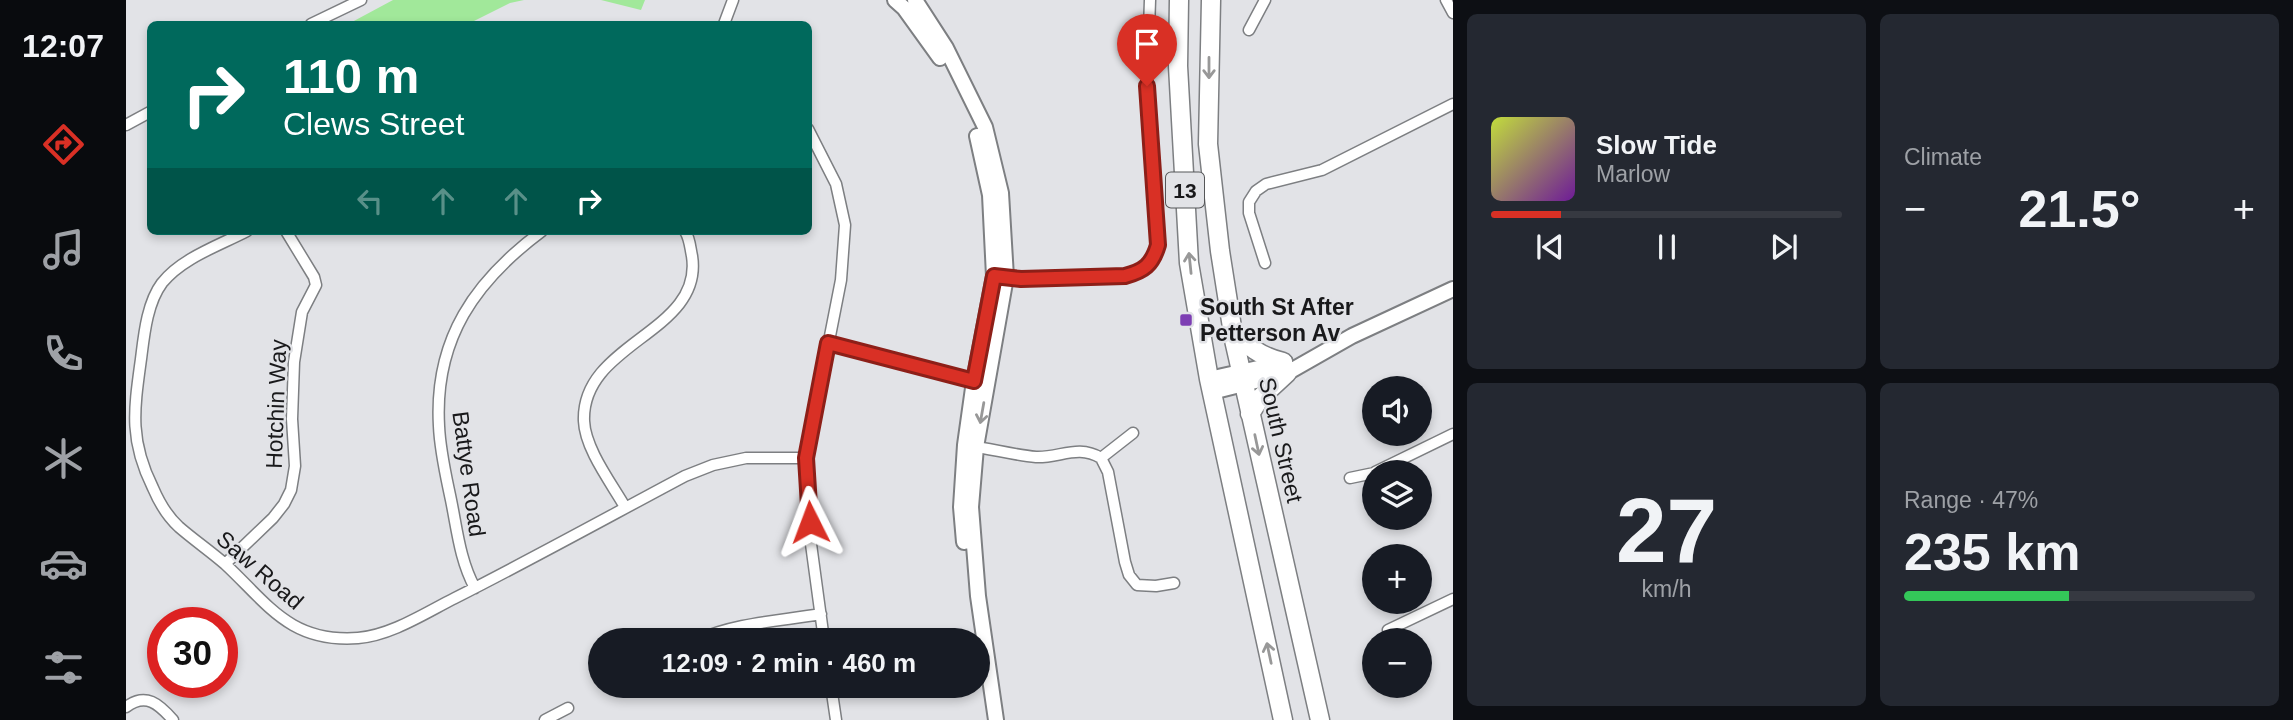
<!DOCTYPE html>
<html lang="en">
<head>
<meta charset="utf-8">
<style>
	:root { --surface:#171b24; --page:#242831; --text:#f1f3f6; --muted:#9ea1a6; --line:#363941; --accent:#d93025 }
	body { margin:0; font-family:Helvetica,sans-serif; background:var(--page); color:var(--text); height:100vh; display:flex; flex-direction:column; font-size:26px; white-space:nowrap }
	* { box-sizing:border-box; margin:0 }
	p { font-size:23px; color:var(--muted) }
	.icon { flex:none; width:38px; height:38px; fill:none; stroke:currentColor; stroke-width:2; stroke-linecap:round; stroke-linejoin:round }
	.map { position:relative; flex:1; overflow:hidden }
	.panel { display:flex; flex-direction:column; gap:14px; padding:14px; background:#0d0f14; width:840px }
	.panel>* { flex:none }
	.top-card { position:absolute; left:21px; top:21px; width:665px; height:214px; border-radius:10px; box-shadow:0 4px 10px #0003; background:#00695c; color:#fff; overflow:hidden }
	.controls { position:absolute; left:1236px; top:376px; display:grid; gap:14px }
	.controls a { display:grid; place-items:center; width:70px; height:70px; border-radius:50%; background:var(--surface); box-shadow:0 4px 10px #0003; font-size:35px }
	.speed { position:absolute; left:21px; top:607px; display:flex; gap:14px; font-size:35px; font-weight:700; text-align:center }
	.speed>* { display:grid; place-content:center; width:91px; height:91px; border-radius:50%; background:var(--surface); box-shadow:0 4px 10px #0003; line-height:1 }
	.speed .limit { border:10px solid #d22; background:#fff; color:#111 }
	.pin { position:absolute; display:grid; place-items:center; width:60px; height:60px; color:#fff; margin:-72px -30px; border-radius:50% 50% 50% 0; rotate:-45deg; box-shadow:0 0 7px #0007 }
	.pin .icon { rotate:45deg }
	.me { position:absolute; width:77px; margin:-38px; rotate:357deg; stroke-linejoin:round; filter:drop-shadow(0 0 5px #0008) }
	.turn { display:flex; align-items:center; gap:24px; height:147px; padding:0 21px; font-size:32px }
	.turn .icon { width:91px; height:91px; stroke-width:2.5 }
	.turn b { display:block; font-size:49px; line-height:60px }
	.lanes { display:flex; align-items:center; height:66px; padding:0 21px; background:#0003; justify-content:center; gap:35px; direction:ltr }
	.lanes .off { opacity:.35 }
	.big { font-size:52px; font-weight:600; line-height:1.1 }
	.panel .card { flex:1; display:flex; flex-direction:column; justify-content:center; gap:10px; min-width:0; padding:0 24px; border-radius:10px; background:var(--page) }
	.panel .dial { align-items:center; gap:0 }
	.dial b { font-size:91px; line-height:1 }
	.song { display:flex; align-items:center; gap:21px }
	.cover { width:84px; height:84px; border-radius:10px; background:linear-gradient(135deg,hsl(70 70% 55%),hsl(280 70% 35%)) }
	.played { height:7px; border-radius:4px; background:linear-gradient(90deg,var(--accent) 20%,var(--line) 20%) }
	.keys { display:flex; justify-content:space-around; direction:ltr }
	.heat { display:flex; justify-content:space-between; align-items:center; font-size:38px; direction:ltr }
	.charge { height:10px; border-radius:5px; background:linear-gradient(90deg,#34c759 47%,var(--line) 0) }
	.panel .tiles { flex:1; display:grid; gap:14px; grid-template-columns:repeat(2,1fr) }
	.trip { position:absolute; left:462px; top:628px; width:402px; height:70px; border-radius:35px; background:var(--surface); box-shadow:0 4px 10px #0003; font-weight:600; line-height:70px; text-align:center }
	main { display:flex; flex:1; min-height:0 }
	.dock { display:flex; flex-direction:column; width:126px; justify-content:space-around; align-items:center; background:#090b0e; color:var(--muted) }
	.dock .icon { width:49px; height:49px }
	.dock .selected { color:var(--accent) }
	.dock b { font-size:32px; color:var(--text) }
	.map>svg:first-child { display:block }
</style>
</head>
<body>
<main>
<nav class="dock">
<b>12:07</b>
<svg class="icon selected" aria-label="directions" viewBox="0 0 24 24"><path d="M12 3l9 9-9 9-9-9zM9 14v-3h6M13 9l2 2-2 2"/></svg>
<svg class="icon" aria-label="music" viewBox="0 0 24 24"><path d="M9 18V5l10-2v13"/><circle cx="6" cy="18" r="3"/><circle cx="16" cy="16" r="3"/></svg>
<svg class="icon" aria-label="phone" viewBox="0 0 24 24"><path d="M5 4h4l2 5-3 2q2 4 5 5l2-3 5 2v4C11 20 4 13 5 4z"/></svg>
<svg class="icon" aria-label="climate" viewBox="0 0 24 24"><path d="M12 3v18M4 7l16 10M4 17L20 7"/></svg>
<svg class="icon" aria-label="car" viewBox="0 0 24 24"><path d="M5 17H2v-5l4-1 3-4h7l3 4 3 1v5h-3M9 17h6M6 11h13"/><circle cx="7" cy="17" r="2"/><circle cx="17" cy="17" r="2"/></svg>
<svg class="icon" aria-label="filters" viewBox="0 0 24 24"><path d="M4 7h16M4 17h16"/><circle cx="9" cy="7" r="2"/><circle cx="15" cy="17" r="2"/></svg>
</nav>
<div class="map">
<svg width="1327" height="720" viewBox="0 0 1327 720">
	<rect width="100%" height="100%" fill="#e2e3e7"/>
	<path fill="#a1e89a" d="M 267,0 L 398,0 L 384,3 L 342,24 L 227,24 L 226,22 Z
		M 475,0 L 519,0 L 515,10 Z"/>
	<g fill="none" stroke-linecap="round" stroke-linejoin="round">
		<g stroke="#7d7f82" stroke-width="13">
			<path id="street" d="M 1320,0 L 1327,13
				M 185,24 L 235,0
				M 598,24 L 607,0
				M 1123,30 L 1139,0
				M 0,125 L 24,112
				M 682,129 L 710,184 L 719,225 L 715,280 L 680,458 L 685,544 L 698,640
				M 121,231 C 92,246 56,258 36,283 C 21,303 18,335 15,359 C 8,410 3,440 27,488 C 33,502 42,517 53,527 C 68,540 84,551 99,564 C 142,604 164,643 232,638 C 266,635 299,613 329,598 C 406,559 482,517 559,476 L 587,465 L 620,458 L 680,458
				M 1139,263 L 1123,213 L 1123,202 L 1130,191 L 1140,184 L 1196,170 L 1327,104
				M 874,277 L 895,279 L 999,276 C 1018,271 1026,265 1032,245 L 1021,86 L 1024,0
				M 702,343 L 854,382
				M 844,446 C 866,449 888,455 910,457 C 934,458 952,444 975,458 L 1007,433
				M 975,458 L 982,472 L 999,562 L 1003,575 L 1011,585 L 1030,586 L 1048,583
				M 1249,472 L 1327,434
				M 1224,478 L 1248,473
				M 499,507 C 486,484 459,449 458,421 C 455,342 578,333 566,256 C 564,247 564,239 559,231
				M 99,564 L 147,518 L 158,504 L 165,490 L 169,466 L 166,419 L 168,362 L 176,312 L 190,285 L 188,277 L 160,231
				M 349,588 C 334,561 331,529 325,500 C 320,476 314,451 313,426 C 308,339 349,281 416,231
				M 1262,630 L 1327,599
				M 572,640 C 609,623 654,621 695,614
				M 705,686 L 710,720
				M 0,707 C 20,692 33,704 47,720
				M 419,720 L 442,708"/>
		</g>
		<g stroke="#7d7f82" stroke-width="18">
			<path id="secondary" d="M 769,0 L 778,8 L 814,58
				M 789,0 L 820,48 L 859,127 L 875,193 L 880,277 L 850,447 L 845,507 L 852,596 L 870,720
				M 1083,379 L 1159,362
				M 1086,392 L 1161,373 L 1226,336 L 1327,289
				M 838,542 L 835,507 L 839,445 L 848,381 L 868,276 L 864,195 L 851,136"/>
		</g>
		<g stroke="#7d7f82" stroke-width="21">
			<path id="highway" d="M 1053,0 L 1052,66 L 1063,263 L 1083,379 L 1157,720
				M 1085,0 L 1082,144 L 1094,251 L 1108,340 L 1194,720
				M 1106,330 C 1123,347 1133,356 1157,362
				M 1124,414 L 1134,398 L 1161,373"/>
		</g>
		<use href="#street" stroke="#fff" stroke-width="10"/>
		<use href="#secondary" stroke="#fff" stroke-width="14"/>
		<use href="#highway" stroke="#fff" stroke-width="18"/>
	</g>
	<defs><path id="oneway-shaft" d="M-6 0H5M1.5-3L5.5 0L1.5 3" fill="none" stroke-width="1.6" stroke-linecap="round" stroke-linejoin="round" transform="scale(1.75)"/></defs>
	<g stroke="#989898">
		<use href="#oneway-shaft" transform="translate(1083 68) rotate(90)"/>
		<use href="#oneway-shaft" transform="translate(1064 263) rotate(-96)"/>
		<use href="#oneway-shaft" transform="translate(856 413) rotate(100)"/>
		<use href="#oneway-shaft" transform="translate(1131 445) rotate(78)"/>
		<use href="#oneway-shaft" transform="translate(1143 653) rotate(-102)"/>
	</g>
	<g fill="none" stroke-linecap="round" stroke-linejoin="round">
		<g stroke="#8d1f18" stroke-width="18">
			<path id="route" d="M 684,522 L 680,458 L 702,343 L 848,381 L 868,276 L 895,279 L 999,276 C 1018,271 1026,265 1032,245 L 1021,86"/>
		</g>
		<use href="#route" stroke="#d93025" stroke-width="12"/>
	</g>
	<rect fill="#7d3eb3" stroke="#e2e3e7" stroke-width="2.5" x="1053" y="313" width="14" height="14" rx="3.5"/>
	<g text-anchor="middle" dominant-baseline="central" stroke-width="5" stroke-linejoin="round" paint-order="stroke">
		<rect fill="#e2e3e7" stroke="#555658" stroke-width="2" x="1040" y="172.5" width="38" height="35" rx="5"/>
		<g font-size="21" font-weight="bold" fill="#19191b">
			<text x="1059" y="190">13</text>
		</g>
		<g font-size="23" font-weight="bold" fill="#19191b" stroke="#e2e3e7" text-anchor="start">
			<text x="1074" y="307">South St After<tspan x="1074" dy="26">Petterson Av</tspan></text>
		</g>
		<g font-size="23" fill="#19191b" stroke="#e2e3e7">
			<text transform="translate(150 404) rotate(-88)">Hotchin Way</text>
			<text transform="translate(1155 440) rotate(77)">South Street</text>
			<text transform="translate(343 474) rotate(82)">Battye Road</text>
			<text transform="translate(134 570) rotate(41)">Saw Road</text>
		</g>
	</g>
</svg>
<div class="controls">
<a><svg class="icon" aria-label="sound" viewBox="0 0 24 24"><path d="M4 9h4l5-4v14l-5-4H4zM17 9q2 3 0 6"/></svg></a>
<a><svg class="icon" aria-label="layers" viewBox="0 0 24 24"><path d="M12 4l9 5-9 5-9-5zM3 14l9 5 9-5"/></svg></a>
<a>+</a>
<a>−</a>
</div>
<div class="speed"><div class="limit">30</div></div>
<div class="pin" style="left:1021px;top:86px;background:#d93025"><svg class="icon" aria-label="arrive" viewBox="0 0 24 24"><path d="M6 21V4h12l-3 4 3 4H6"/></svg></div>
<svg class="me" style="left:684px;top:522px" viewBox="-20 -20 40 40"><path d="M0-17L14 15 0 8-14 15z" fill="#d93025" stroke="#fff" stroke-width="4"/></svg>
<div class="trip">12:09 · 2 min · 460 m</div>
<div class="top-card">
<div class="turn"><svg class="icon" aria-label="right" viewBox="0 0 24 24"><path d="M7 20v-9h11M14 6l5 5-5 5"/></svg><div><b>110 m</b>Clews Street</div></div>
<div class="lanes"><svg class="icon off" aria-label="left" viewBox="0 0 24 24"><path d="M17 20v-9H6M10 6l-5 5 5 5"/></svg><svg class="icon off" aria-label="ahead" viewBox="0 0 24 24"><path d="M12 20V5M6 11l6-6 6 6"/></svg><svg class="icon off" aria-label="ahead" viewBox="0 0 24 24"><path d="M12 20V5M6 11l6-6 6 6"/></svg><svg class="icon" aria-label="right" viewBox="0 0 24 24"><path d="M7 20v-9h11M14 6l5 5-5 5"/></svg></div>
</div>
</div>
<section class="panel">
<div class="tiles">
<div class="card">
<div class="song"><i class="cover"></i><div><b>Slow Tide</b><p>Marlow</p></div></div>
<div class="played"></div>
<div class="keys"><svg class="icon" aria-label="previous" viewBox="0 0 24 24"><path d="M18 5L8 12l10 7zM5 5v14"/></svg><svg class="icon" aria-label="pause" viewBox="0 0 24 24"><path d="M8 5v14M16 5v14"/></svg><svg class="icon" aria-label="next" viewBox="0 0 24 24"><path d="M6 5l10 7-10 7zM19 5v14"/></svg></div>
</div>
<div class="card"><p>Climate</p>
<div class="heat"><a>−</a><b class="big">21.5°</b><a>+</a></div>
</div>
<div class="card dial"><b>27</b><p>km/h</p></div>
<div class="card"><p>Range · 47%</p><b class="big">235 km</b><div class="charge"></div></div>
</div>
</section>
</main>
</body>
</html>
